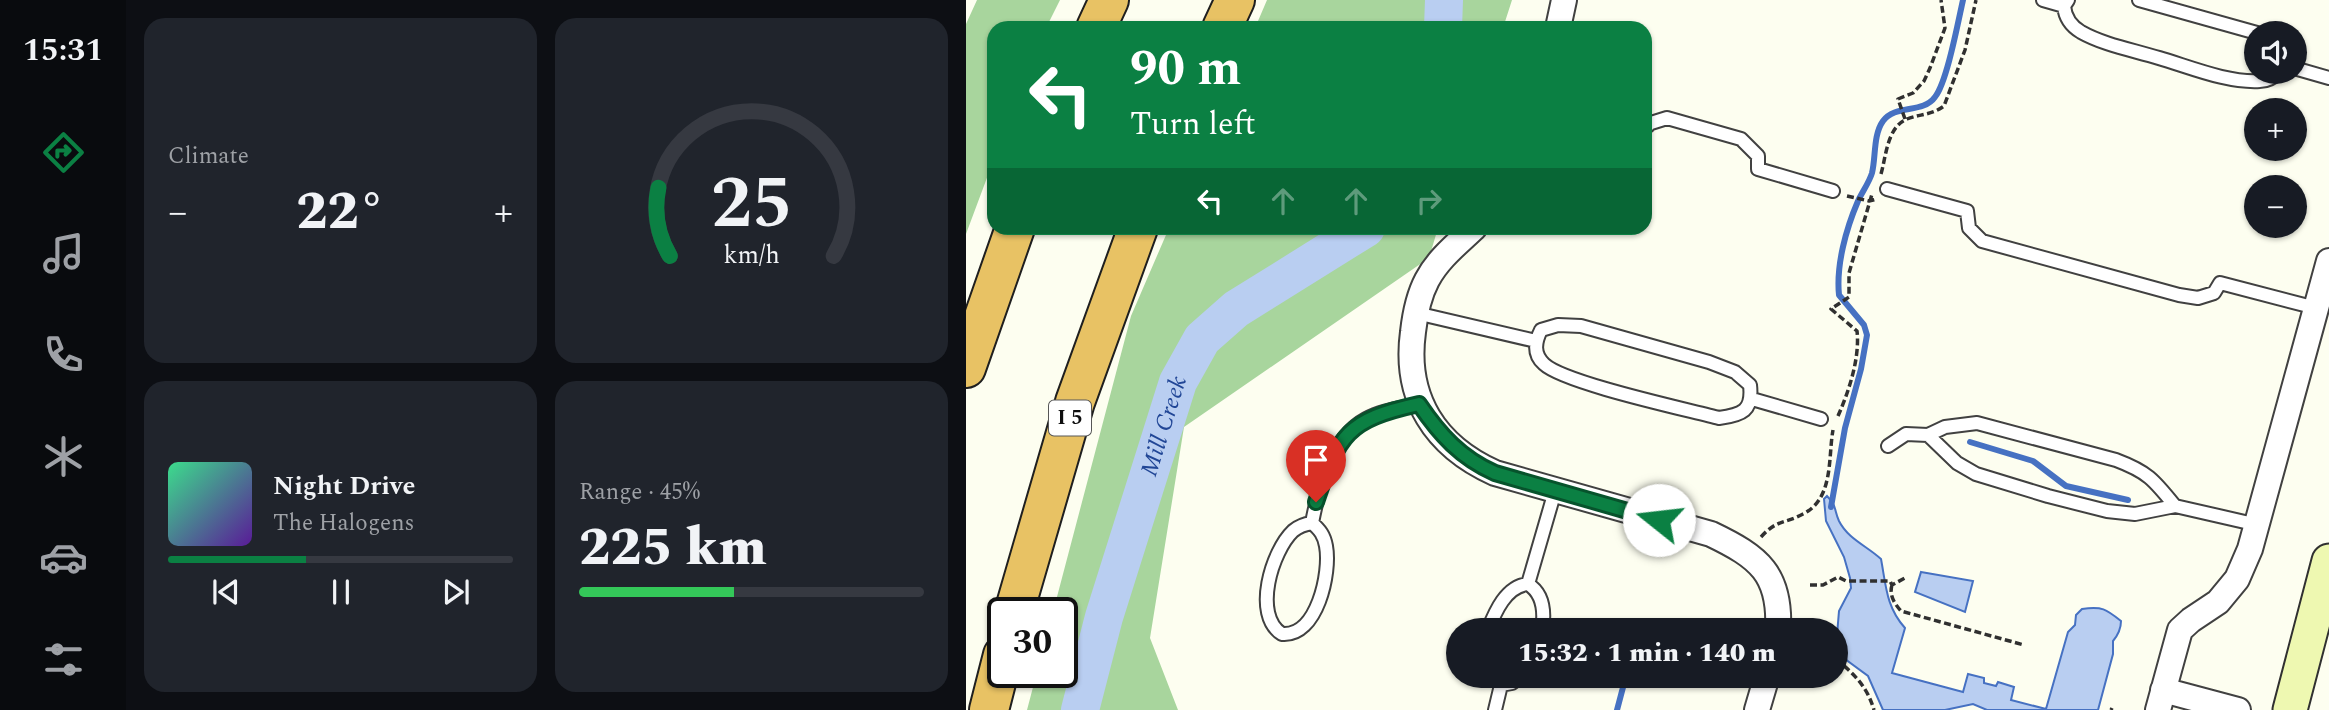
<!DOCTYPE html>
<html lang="en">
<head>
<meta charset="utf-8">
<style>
	:root { --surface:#171b24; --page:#20242c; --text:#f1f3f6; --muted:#9ea1a6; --line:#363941; --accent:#0b8043 }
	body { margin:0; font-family:Spectral,serif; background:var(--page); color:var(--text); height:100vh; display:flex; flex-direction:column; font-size:26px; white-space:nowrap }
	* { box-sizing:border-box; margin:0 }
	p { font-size:23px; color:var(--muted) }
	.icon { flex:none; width:38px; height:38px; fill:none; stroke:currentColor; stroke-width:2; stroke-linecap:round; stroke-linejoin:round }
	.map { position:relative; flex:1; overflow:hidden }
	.panel { display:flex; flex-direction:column; gap:18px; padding:18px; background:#0d0f14; width:840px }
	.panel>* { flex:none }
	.top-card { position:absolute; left:21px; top:21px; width:665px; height:214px; border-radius:21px; box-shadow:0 2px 5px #0004; background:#0b8043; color:#fff; overflow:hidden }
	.buttons { position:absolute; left:1278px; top:21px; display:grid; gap:14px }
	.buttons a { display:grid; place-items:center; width:63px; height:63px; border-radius:50%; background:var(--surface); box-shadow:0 2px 5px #0004; font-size:35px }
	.speed { position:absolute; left:21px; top:597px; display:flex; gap:14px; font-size:35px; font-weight:700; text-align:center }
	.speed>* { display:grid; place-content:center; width:91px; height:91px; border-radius:50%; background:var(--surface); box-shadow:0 2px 5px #0004; line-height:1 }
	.speed .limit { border:4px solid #111; border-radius:10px; background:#fff; color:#111 }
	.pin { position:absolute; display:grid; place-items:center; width:60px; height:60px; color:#fff; margin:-72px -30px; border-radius:50% 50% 50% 0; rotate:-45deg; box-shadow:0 0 7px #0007 }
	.pin .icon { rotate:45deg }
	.me { position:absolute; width:77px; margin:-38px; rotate:286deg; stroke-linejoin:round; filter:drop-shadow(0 0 5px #0008) }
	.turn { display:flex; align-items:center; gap:24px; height:147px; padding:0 28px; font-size:32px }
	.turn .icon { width:91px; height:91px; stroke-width:2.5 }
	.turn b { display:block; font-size:49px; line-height:60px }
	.lanes { display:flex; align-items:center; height:66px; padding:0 28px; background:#0003; justify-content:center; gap:35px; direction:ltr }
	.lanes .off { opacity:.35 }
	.big { font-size:52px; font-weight:800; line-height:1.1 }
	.panel .card { flex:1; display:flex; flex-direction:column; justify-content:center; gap:10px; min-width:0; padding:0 24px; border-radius:21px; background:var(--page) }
	.panel .dial { align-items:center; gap:0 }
	.dial svg { height:182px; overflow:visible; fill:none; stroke:var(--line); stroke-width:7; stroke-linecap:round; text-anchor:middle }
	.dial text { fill:var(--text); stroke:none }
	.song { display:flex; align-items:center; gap:21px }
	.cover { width:84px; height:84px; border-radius:10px; background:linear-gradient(135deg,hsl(150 70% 55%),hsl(270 70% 35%)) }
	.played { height:7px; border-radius:4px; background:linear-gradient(90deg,var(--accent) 40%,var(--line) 40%) }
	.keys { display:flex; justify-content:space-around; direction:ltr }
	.heat { display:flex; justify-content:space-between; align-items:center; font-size:38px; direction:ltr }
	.charge { height:10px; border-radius:5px; background:linear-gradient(90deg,#34c759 45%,var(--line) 0) }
	.panel .tiles { flex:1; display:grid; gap:18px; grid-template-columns:repeat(2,1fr) }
	.trip { position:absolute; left:480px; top:618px; width:402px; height:70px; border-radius:35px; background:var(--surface); box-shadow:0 2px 5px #0004; font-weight:800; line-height:70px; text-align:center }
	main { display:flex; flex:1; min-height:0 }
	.menu { display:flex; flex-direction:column; width:126px; justify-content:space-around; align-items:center; background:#090b0e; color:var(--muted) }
	.menu .icon { width:49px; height:49px }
	.menu .current { color:var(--accent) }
	.menu b { font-size:32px; color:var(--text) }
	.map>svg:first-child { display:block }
</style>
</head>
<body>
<main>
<nav class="menu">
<b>15:31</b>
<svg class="icon current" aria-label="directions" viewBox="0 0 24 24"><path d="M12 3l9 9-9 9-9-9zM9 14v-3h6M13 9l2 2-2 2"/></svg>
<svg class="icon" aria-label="music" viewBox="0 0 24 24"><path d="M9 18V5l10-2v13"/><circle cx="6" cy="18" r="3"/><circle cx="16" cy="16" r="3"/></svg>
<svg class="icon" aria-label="phone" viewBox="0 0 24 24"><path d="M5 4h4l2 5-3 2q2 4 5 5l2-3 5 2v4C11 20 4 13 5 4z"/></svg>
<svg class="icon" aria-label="climate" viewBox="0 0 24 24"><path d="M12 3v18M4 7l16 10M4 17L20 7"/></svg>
<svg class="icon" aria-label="car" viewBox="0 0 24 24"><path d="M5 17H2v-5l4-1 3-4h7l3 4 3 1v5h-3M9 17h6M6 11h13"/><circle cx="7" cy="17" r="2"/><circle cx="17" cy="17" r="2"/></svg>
<svg class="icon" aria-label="filters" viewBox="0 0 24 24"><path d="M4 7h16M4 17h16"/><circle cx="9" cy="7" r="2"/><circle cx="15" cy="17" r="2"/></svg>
</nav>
<section class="panel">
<div class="tiles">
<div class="card"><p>Climate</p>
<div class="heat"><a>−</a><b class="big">22°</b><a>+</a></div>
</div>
<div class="card dial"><svg viewBox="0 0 100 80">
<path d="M14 69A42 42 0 1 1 86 69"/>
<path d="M14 69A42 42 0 0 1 9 39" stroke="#0b8043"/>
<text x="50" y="56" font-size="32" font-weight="700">25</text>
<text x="50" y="72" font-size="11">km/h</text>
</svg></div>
<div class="card">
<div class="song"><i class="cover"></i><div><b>Night Drive</b><p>The Halogens</p></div></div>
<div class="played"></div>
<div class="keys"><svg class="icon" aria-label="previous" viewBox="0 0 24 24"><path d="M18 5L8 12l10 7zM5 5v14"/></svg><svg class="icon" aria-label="pause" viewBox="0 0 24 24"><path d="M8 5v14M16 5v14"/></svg><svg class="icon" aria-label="next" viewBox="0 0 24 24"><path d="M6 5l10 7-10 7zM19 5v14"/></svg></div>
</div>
<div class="card"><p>Range · 45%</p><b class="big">225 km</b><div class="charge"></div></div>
</div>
</section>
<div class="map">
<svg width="1363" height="710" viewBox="0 0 1363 710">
	<rect width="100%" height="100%" fill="#fdfef0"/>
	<path fill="#a8d59d" d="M 11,0 L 94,0 L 80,28 L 28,28 L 28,159 L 0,234 L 0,24 Z
		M 301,0 L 546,0 L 537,28 L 289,28 Z
		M 203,228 L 472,228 L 463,258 L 218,427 L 184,638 L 212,710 L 61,710 L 71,672 L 96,672 L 96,612 L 87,612 L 165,316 Z"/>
	<path fill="#b9cef1" stroke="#4671c2" stroke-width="2" d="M 861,496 C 871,506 868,510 873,521 C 882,539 901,546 915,559 C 920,585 920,607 939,628 L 926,673 L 997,692 L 1002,674 L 1018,678 L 1018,683 L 1030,686 L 1032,682 L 1048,687 L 1045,700 L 1080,709 L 1102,632 L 1109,625 L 1110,615 L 1116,609 C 1136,606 1140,609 1155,621 C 1155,628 1152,635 1147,641 L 1147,654 L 1132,710 L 1021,710 L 1007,704 L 979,710 L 917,710 L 902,676 L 879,659 L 870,647 L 873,611 L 885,588 L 884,578 L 878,557 L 860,521 L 858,499 Z
		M 955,572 L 1007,581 L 999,612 L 949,592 Z"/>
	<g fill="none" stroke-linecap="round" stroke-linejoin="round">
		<path stroke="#4671c2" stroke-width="6" d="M 1004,442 L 1067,461 L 1100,486 L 1162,500
			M 865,507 L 879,428 L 895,369 L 901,335 L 898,325 L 873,295 C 870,265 880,229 892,201 C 896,192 903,183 906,173 C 910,157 907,135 917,121 C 929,104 957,114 969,97 C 981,82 992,22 997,0
			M 676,630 L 679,625
			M 651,710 L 660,676"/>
		<g stroke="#b9cef1" stroke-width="38">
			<path d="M 477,28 L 478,0"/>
			<path id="s1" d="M 114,710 L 138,617 L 212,382 L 236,339 L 270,309 L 400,228"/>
		</g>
		<g stroke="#414141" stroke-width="16">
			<path id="service" d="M 1077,0 L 1098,6
				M 1102,0 L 1098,6 C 1099,17 1105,26 1115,32 C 1138,45 1167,50 1193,58 C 1224,67 1261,83 1294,81 C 1301,81 1308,77 1313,72
				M 1173,0 L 1291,33
				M 1328,68 L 1363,78
				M 679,128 L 685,123 L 701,118 L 775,139 L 792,156 L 792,169 L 867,191
				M 921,189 L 1001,211 L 1003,228 L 1016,241 L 1213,295 L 1232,298 L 1248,293 L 1254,283 L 1350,308
				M 450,313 L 570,341
				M 592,325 L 615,326 L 743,362 L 769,372 L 784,385 C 787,411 776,415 753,418 C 719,409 598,383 578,364 C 567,354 569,342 575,330 Z
				M 786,399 L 855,419
				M 962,435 L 991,463 L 1010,474 L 1082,496 L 1141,511 L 1169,514 L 1209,506 L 1292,525
				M 922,446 L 940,434 L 962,435 L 979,427 L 1011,423 L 1150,460 C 1182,472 1188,480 1209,506
				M 346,523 C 339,524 333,526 327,531 C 306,551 286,615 316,634 C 351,637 365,573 360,546 C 358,535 354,530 346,523 C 353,486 365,438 400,419 C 416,410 436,408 453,404
				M 562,584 L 589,491
				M 562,584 C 578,594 579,612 576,630
				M 522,630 C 529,612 540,586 562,584
				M 526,676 L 535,685 L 546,683 L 555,676
				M 529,710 L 535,685"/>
		</g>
		<g stroke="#414141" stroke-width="28">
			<path id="minor" d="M 592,28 L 598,0
				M 508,228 C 491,244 472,259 461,280 C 453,295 449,314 447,332 C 438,398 469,446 529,473 L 745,534 C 793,557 815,574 812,630
				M 1197,690 L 1272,710
				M 791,710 L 801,676
				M 1192,710 L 1214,630 L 1225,620 L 1252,602 L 1271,579 L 1284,549 L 1363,261"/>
		</g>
		<g stroke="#303030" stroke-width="37">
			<path id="secondary" d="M 1324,710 L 1363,561"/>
		</g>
		<g stroke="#1f1f1f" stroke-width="42">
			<path id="motorway" d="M 130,28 L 143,0
				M 256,28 L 269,0
				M 0,368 L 49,228
				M 48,612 L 109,402 L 172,228
				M 23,710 L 37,655"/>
		</g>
		<path stroke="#303030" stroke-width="3.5" stroke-dasharray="7 3.5" stroke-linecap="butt" d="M 939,119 L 932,99 L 947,93 L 958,81 L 964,68 L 979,28 L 975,0
			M 915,174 C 920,157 921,127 941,119 C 954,114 966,115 978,106 L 999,50 L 1010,0
			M 881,196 L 903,201 L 911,199
			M 872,416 C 883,391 894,358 891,331 L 865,309 L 883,297 L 883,273 L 906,194
			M 795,537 C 811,519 819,524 837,514 C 868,499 862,457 867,430
			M 844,585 L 857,585 L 872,577 L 880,581 L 924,581 L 926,585 L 939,578
			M 926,585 C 923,595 928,603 935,611 L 1058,645
			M 870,659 C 888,674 901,686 908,710
			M 1145,710 L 1146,708"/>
		<use href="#service" stroke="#fff" stroke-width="12"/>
		<use href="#minor" stroke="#fff" stroke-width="24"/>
		<use href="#secondary" stroke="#eef8b1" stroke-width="33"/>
		<use href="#motorway" stroke="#e8c264" stroke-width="38"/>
	</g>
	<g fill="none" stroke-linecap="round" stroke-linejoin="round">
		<g stroke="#07532c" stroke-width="18">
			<path id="route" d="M 350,502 C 373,434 381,420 453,404 C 474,435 495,458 529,473 L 693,520"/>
		</g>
		<use href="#route" stroke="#0b8043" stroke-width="12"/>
	</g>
	<g text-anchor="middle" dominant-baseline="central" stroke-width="7" stroke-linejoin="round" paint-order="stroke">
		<rect fill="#fff" stroke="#565656" stroke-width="2" x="83" y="400.5" width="42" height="35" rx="5"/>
		<g font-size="21" font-weight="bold" fill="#0e0e0e">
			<text x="104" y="418">I 5</text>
		</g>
		<g font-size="24" font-style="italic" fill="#214696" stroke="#fff">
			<text stroke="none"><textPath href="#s1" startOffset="296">Mill Creek</textPath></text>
		</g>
	</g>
</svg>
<div class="buttons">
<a><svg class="icon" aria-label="sound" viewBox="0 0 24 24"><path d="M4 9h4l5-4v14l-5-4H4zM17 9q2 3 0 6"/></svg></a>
<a>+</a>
<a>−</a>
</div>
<div class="speed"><div class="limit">30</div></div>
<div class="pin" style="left:350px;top:502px;background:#d93025"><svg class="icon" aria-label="arrive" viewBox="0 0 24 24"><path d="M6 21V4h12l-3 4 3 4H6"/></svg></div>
<svg class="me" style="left:693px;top:520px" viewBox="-20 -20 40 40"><circle r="19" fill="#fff"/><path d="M0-13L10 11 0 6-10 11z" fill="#0b8043"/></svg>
<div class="trip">15:32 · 1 min · 140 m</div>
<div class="top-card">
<div class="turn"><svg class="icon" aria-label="left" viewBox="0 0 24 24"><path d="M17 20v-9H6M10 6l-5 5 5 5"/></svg><div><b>90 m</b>Turn left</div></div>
<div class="lanes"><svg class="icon" aria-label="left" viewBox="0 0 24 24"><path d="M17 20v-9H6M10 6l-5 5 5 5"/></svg><svg class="icon off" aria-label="ahead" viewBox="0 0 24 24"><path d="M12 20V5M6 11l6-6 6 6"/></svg><svg class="icon off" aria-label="ahead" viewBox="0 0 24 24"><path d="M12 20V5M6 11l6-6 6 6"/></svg><svg class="icon off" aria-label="right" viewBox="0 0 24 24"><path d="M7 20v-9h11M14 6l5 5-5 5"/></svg></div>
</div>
</div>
</main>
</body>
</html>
